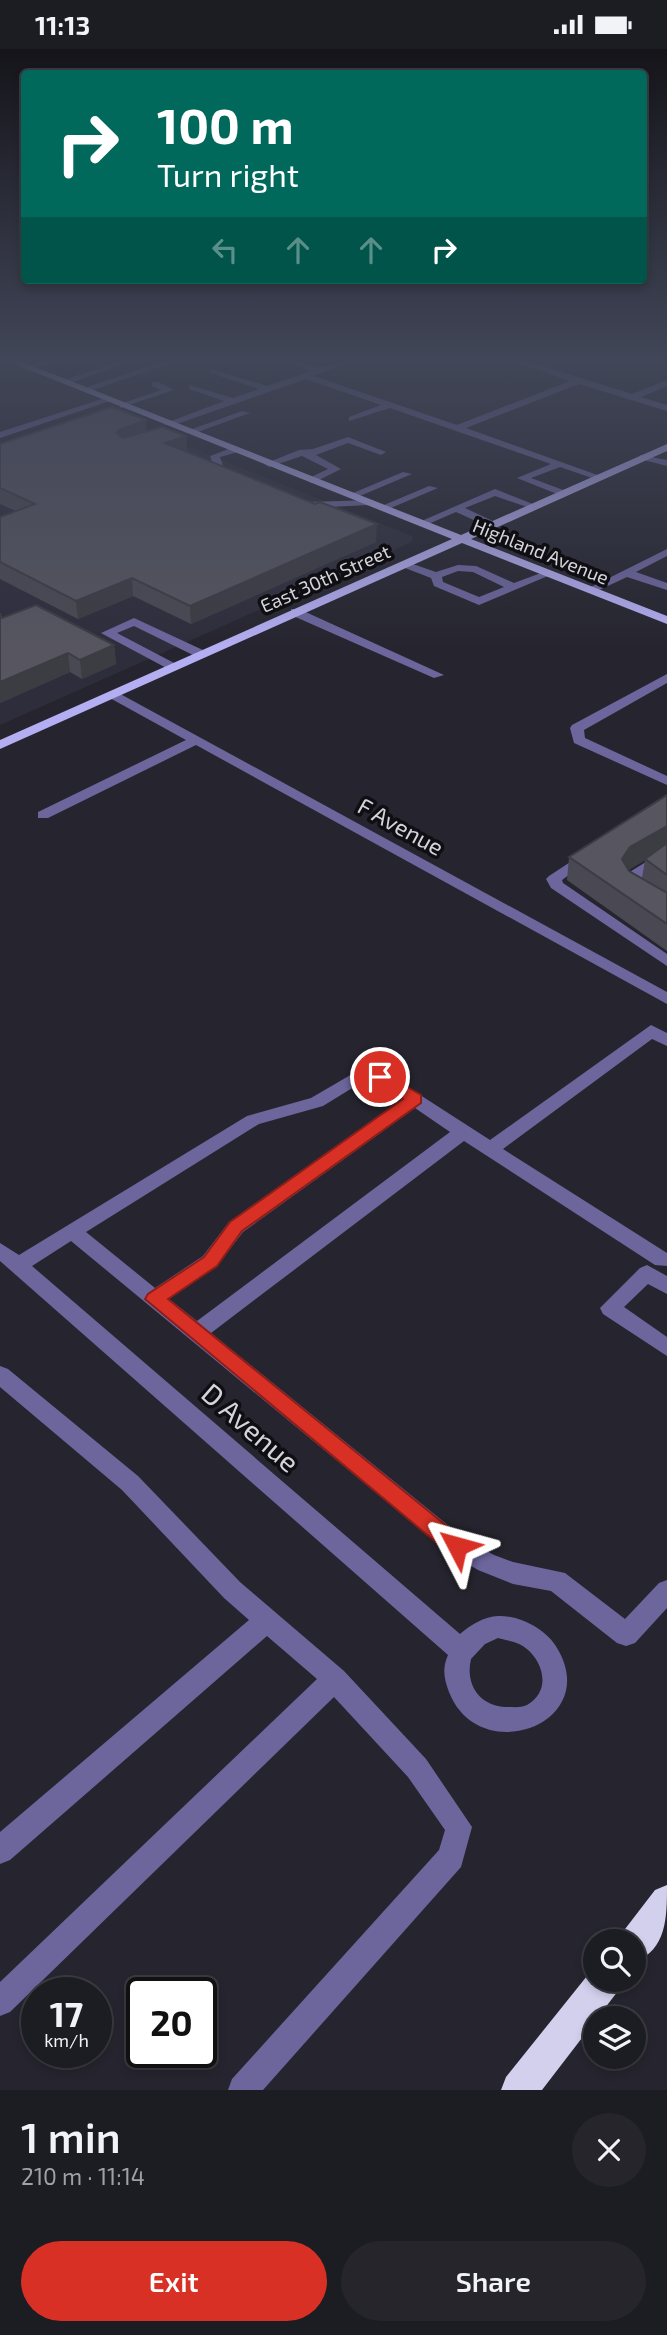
<!DOCTYPE html>
<meta charset="utf-8">
<style>
:root{--surface:#1c1c23;--page:#25252b;--text:#f1f3f6;--muted:#a0a1a6;--line:#3a3a41;--accent:#d93025}
body{margin:0;font-family:"Exo 2",sans-serif;background:var(--page);color:var(--text);height:100vh;display:flex;flex-direction:column;font-size:26px;white-space:nowrap}
*{box-sizing:border-box;margin:0}
p{font-size:23px;color:var(--muted)}
.icon{flex:none;width:38px;height:38px;fill:none;stroke:currentColor;stroke-width:2;stroke-linecap:round;stroke-linejoin:round}
.map{position:relative;height:2041px;overflow:hidden}
.side{display:flex;flex-direction:column;background:var(--surface);flex:1}
.side>*{flex:none}
.guide{position:absolute;left:21px;top:21px;width:626px;height:214px;border-radius:7px;box-shadow:0 4px 10px #0003,0 0 0 2px var(--line);background:#00695c;color:#fff;overflow:hidden}
.tools{position:absolute;left:583px;top:1880px;display:grid;gap:14px}
.tools a{display:grid;place-items:center;width:63px;height:63px;border-radius:50%;background:var(--surface);box-shadow:0 4px 10px #0003,0 0 0 2px var(--line);font-size:35px}
.speed{position:absolute;left:21px;top:1928px;display:flex;gap:14px;font-size:35px;font-weight:700;text-align:center}
.speed>*{display:grid;place-content:center;width:91px;height:91px;border-radius:50%;background:var(--surface);box-shadow:0 4px 10px #0003,0 0 0 2px var(--line);line-height:1}
.speed small{font-size:18px;font-weight:400}
.speed .limit{border:4px solid #111;border-radius:10px;background:#fff;color:#111}
.pin{position:absolute;display:grid;place-items:center;width:60px;height:60px;color:#fff;margin:-30px;border:4px solid #fff;border-radius:50%;box-shadow:0 2px 7px #0007}
.me{position:absolute;width:77px;margin:-38px;rotate:309deg;stroke-linejoin:round;filter:drop-shadow(0 0 5px #0008)}
.turn{display:flex;align-items:center;gap:24px;height:147px;padding:0 21px;font-size:32px}
.turn .icon{width:91px;height:91px;stroke-width:2.5}
.turn b{display:block;font-size:49px;line-height:60px}
.lanes{display:flex;align-items:center;height:66px;padding:0 21px;background:#0003;justify-content:center;gap:35px;direction:ltr}
.lanes .off{opacity:.35}
.round{display:grid;place-items:center;flex:none;width:74px;height:74px;border-radius:37px;background:var(--page)}
.head{display:flex;align-items:center;justify-content:space-between;height:119px;padding:0 21px}
h1{font-size:42px;font-weight:600;line-height:52px}
.cta{display:flex;gap:14px;margin-top:auto;padding:14px 21px}
.cta a{flex:1;height:80px;border-radius:42px;background:var(--accent);color:#fff;font-size:28px;font-weight:600;line-height:80px;text-align:center}
.cta a+a{background:var(--page);color:var(--text)}
.status{display:flex;justify-content:space-between;align-items:center;height:49px;padding:0 35px;background:var(--surface);direction:ltr}
.status svg{height:19px;fill:currentColor}
.map>svg:first-child{display:block}
.built{fill:#2e2d3c}
.lines{fill:none;stroke-linecap:round;stroke-linejoin:round}
.minor{fill:#6c669d;fill-rule:evenodd}
.major{fill:#b4aef2;fill-rule:evenodd}
.highway{fill:#d2d0ec;fill-rule:evenodd}
.wall{fill:#4a4953;fill-rule:evenodd}
.shaded-wall{fill:#3c3c43}
.building{fill:#565560;stroke:#3c3c43;stroke-width:2}
.route{fill:#d93025;stroke:#8d1f18;stroke-width:2}
.labels{text-anchor:middle;dominant-baseline:central;stroke-width:7;stroke-linejoin:round;paint-order:stroke}
.far-street-label{font-size:19px;fill:#d4d4da;stroke:#0f0f13}
.street-label{font-size:23px;fill:#d4d4da;stroke:#0f0f13}
.near-street-label{font-size:28px;fill:#d4d4da;stroke:#0f0f13}
</style>
<div class="status"><b>11:13</b><svg viewBox="0 0 49 12"><path d="M0 12V9h3v3zM5 12V6h3v6zM10 12V3h3v9zM15 12V0h3v12zM26 1h20v11H26zM47 4h2v5h-2z"/></svg></div>
<div class="map">
<svg width="667" height="2041" viewBox="0 0 667 2041">
<rect width="100%" height="100%" fill="#26252f"/>
<polygon class="built" points="99,362 412,487 413,490 410,494 0,676 0,394"/>
<g class="lines">
<g class="minor">
<polygon points="43,312 57,312 29,322 25,319"/>
<polygon points="119,312 133,312 67,335 59,333"/>
<path d="M 288,312 C 299,312 306,316 317,318 C 327,320 341,312 352,312 L 314,327 L 457,376 L 570,332 L 512,312 L 526,312 L 632,345 L 667,331 L 667,337 L 641,348 L 667,356 L 667,362 L 579,335 L 466,379 L 603,428 L 598,431 L 560,418 L 531,429 L 566,442 L 566,446 L 562,447 L 517,429 L 551,415 L 390,359 L 349,372 L 349,368 L 381,356 L 306,330 L 171,377 L 163,375 L 224,352 L 189,340 L 189,336 L 233,349 L 259,340 L 211,324 L 211,320 L 267,337 L 311,322 Z"/>
<polygon points="161,313 168,315 87,343 79,341"/>
<polygon points="152,333 158,333 174,341 120,359 120,355 161,341 152,337"/>
<polygon points="105,349 113,351 0,389 0,383"/>
<polygon points="242,362 250,364 192,385 184,383"/>
<polygon points="348,388 386,403 381,406 348,394 316,406 341,420 313,434 309,433 309,429 328,420 302,407 269,418 264,415 299,401 313,400"/>
<polygon points="234,398 238,399 238,403 220,408 223,417 241,425 242,427 237,430 215,421 210,407"/>
<polygon points="640,406 667,411 667,417 640,410"/>
<polygon points="403,423 412,425 355,449 346,447"/>
<polygon points="429,437 438,439 386,461 377,459"/>
<polygon points="495,440 538,457 533,460 495,447 465,459 497,474 497,478 489,478 456,463 426,476 417,474"/>
<polygon points="373,451 374,453 369,456 308,459 303,456 308,453"/>
<polygon points="667,500 667,507 636,523 667,534 667,541 627,528 595,543 585,541"/>
<path d="M 404,512 L 436,523 L 458,516 L 476,517 L 514,534 L 549,521 L 555,524 L 479,556 L 434,537 L 431,529 L 400,517 L 398,515 ZM 458,522 L 473,523 L 504,538 L 479,548 L 443,533 L 442,528 Z"/>
<polygon points="291,560 299,560 444,626 434,629 291,566"/>
<polygon points="134,569 205,602 207,605 197,608 134,577 117,584 176,615 178,618 172,622 101,584"/>
<polygon points="667,625 667,634 584,681 585,689 667,727 667,736 574,694 570,679 572,676"/>
<polygon points="113,641 667,943 667,955 196,696 48,769 38,769 38,763 186,691 108,648 107,645"/>
<polygon points="667,800 667,811 637,834 667,856 667,868 627,843 621,834 628,824"/>
<polygon points="587,802 592,803 592,809 562,831 563,834 667,905 667,917 551,839 546,830 549,827"/>
<path d="M 651,976 L 667,984 L 667,997 L 652,990 L 503,1100 L 667,1204 L 667,1217 L 655,1216 L 464,1092 L 211,1284 L 465,1490 L 494,1506 L 513,1513 L 565,1524 L 625,1570 L 659,1534 L 667,1531 L 667,1559 L 635,1594 L 626,1597 L 617,1594 L 551,1542 L 513,1535 L 478,1521 L 449,1504 L 71,1192 L 32,1217 L 460,1585 C 469,1577 485,1567 498,1567 C 520,1566 547,1581 557,1599 C 603,1675 479,1720 449,1643 C 444,1630 442,1619 448,1606 L 0,1212 L 0,1194 L 19,1206 L 247,1067 L 311,1049 L 359,1021 L 386,1024 L 490,1091 ZM 362,1033 L 376,1034 L 402,1051 L 229,1173 L 203,1207 L 155,1239 L 86,1183 L 259,1075 L 323,1057 ZM 415,1059 L 450,1083 L 197,1272 L 169,1250 L 217,1217 L 243,1183 ZM 498,1589 C 505,1591 513,1592 519,1595 C 542,1606 554,1641 527,1656 C 521,1659 514,1658 506,1658 C 479,1657 465,1635 471,1610 L 485,1595 Z"/>
<polygon points="647,1216 667,1227 667,1245 648,1235 624,1258 667,1288 667,1307 603,1265 600,1259 640,1219"/>
<polygon points="0,1317 8,1320 138,1427 240,1533 344,1622 426,1710 472,1778 461,1818 263,2041 228,2041 232,2030 439,1801 445,1781 408,1728 334,1648 10,1963 0,1967 0,1933 317,1630 267,1587 10,1811 0,1815 0,1783 249,1571 224,1549 122,1441 0,1338"/>
</g>
<polygon class="major" points="7,312 20,312 461,486 667,395 667,402 471,490 667,567 667,575 462,494 0,700 0,691 452,490"/>
<g class="highway">
<path d="M 667,1836 C 667,1868 667,1901 634,1913 L 634,1892 L 619,1892 L 622,1884 L 655,1841 Z"/>
<polygon points="595,1917 595,1930 623,1930 618,1942 542,2041 501,2041 506,2028"/>
</g>
</g>
<g class="wall">
<polygon points="147,382 186,387 187,403 376,493 191,575 133,547 78,570 0,530 0,468 16,462 0,455 0,395"/>
<polygon points="0,564 2,569 114,596 116,615 82,630 70,623 0,654"/>
<path d="M 667,746 L 667,902 L 567,831 L 569,808 ZM 645,811 L 642,829 L 628,821 Z"/>
</g>
<g class="shaded-wall">
<polygon points="146,371 147,388 118,401 117,384 119,381"/>
<polygon points="186,387 187,403 165,394"/>
<polygon points="377,475 376,493 191,575 190,557"/>
<polygon points="132,529 133,547 78,570 76,552"/>
<polygon points="114,596 116,615 82,630 80,611"/>
<polygon points="68,604 70,623 0,654 0,633"/>
<polygon points="667,777 667,798 627,822 622,810 630,798"/>
</g>
<g class="building">
<polygon points="112,358 146,371 119,381 117,384 123,389 162,378 186,387 165,394 315,455 320,453 377,475 190,557 132,529 76,552 0,513 0,468 35,455 0,439 0,395"/>
<polygon points="36,556 114,596 80,611 68,604 0,633 0,564 2,569"/>
<polygon points="667,746 667,777 630,798 622,810 629,822 667,844 667,875 569,808"/>
<polygon points="667,794 667,826 645,810"/>
</g>
<linearGradient id="sky" x2="0" y2="1"><stop stop-color="#15141a"/><stop offset="0.52" stop-color="#414658"/><stop offset="1" stop-color="#414658" stop-opacity="0"/></linearGradient>
<rect width="667" height="598" fill="url(#sky)"/>
<polygon class="route" points="380,1022 421,1046 421,1054 242,1182 217,1217 168,1250 464,1491 467,1497 464,1504 457,1507 449,1504 145,1250 148,1245 204,1208 230,1173 403,1050 374,1031 372,1028"/>
<g class="labels">
<g class="far-street-label">
<text transform="translate(541 502) rotate(22)">Highland Avenue</text>
<text transform="translate(325 529) rotate(-24)">East 30th Street</text>
</g>
<g class="street-label">
<text transform="translate(401 777) rotate(29)">F Avenue</text>
</g>
<g class="near-street-label">
<text transform="translate(251 1378) rotate(41)">D Avenue</text>
</g>
</g>
</svg>
<div class="tools">
<a><svg class="icon" aria-label="search" viewBox="0 0 24 24"><circle cx="10" cy="10" r="6"/><path d="M15 15l6 6"/></svg></a>
<a><svg class="icon" aria-label="layers" viewBox="0 0 24 24"><path d="M12 4l9 5-9 5-9-5zM3 14l9 5 9-5"/></svg></a>
</div>
<div class="speed"><div>17<small>km/h</small></div><div class="limit">20</div></div>
<div class="pin" style="left:380px;top:1028px;background:#d93025"><svg class="icon" aria-label="arrive" viewBox="0 0 24 24"><path d="M6 21V4h12l-3 4 3 4H6"/></svg></div>
<svg class="me" style="left:457px;top:1497px" viewBox="-20 -20 40 40"><path d="M0-17L14 15 0 8-14 15z" fill="#d93025" stroke="#fff" stroke-width="4"/></svg>
<div class="guide">
<div class="turn"><svg class="icon" aria-label="right" viewBox="0 0 24 24"><path d="M7 20v-9h11M14 6l5 5-5 5"/></svg><div><b>100 m</b>Turn right</div></div>
<div class="lanes"><svg class="icon off" aria-label="left" viewBox="0 0 24 24"><path d="M17 20v-9H6M10 6l-5 5 5 5"/></svg><svg class="icon off" aria-label="ahead" viewBox="0 0 24 24"><path d="M12 20V5M6 11l6-6 6 6"/></svg><svg class="icon off" aria-label="ahead" viewBox="0 0 24 24"><path d="M12 20V5M6 11l6-6 6 6"/></svg><svg class="icon" aria-label="right" viewBox="0 0 24 24"><path d="M7 20v-9h11M14 6l5 5-5 5"/></svg></div>
</div>
</div>
<section class="side">
<div class="head"><div><h1>1 min</h1><p>210 m · 11:14</p></div><a class="round"><svg class="icon" aria-label="close" viewBox="0 0 24 24"><path d="M6 6l12 12M18 6L6 18"/></svg></a></div>
<div class="cta"><a>Exit</a><a>Share</a></div>
</section>
